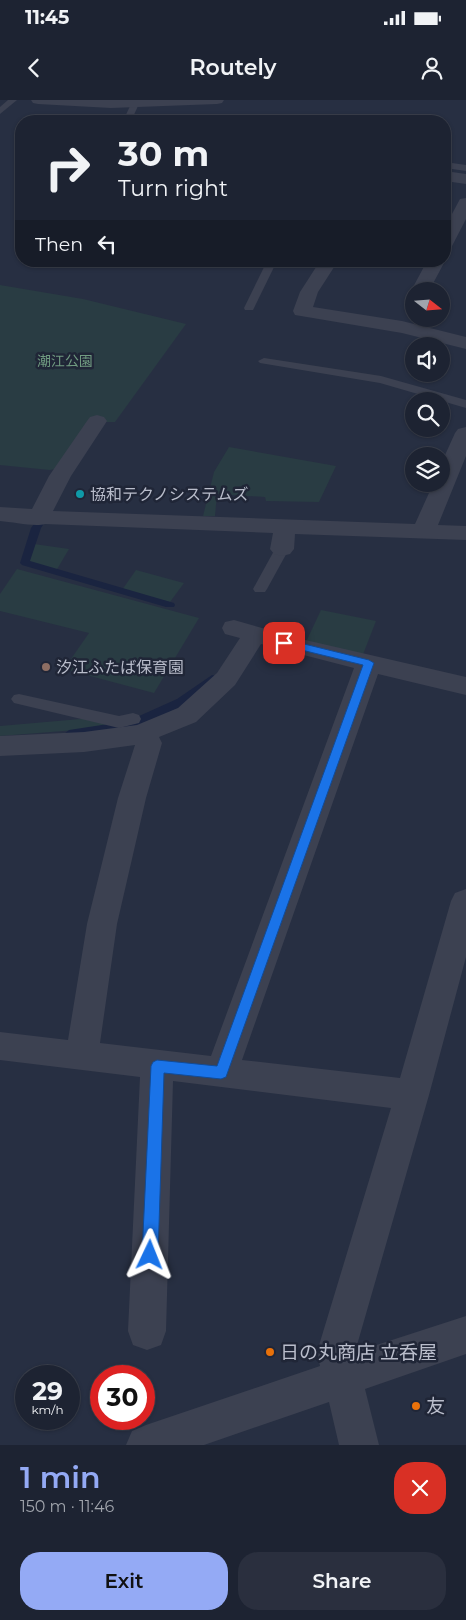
<!DOCTYPE html>
<meta charset="utf-8">
<style>
:root{--surface:#1d2332;--page:#2a2f3e;--text:#f1f3f6;--muted:#a0a4ac;--line:#3b404d;--accent:#94aaf5}
body{margin:0;font-family:Montserrat,"Noto Sans JP",sans-serif;background:var(--page);color:var(--text);height:100vh;display:flex;flex-direction:column;font-size:19px;white-space:nowrap}
*{box-sizing:border-box;margin:0}
p{font-size:16px;color:var(--muted)}
.icon{flex:none;width:28px;height:28px;fill:none;stroke:currentColor;stroke-width:2;stroke-linecap:round;stroke-linejoin:round}
.map{position:relative;height:1345px;overflow:hidden}
.panel{display:flex;flex-direction:column;background:var(--surface);flex:1}
.panel>*{flex:none}
.hud{position:absolute;left:15px;top:15px;width:436px;height:152px;border-radius:20px;box-shadow:0 1px 4px #0004,0 0 0 1px var(--line);background:#1d2332;color:var(--text);overflow:hidden}
.needle{width:32px;rotate:107deg}
.fabs{position:absolute;left:405px;top:182px;display:grid;gap:10px}
.fabs a{display:grid;place-items:center;width:45px;height:45px;border-radius:50%;background:var(--surface);box-shadow:0 1px 4px #0004,0 0 0 1px var(--line);font-size:25px}
.speed{position:absolute;left:15px;top:1265px;display:flex;gap:10px;font-size:25px;font-weight:700;text-align:center}
.speed>*{display:grid;place-content:center;width:65px;height:65px;border-radius:50%;background:var(--surface);box-shadow:0 1px 4px #0004,0 0 0 1px var(--line);line-height:1}
.speed small{font-size:12px;font-weight:400}
.speed .limit{border:8px solid #d22;background:#fff;color:#111}
.pin{position:absolute;display:grid;place-items:center;width:42px;height:42px;color:#fff;margin:-21px;border-radius:10px;box-shadow:0 2px 8px #0006}
.me{position:absolute;width:55px;margin:-28px;rotate:2deg;stroke-linejoin:round;filter:drop-shadow(0 0 4px #0008)}
.turn{display:flex;align-items:center;gap:18px;height:105px;padding:0 20px;font-size:22px}
.turn .icon{width:65px;height:65px;stroke-width:2.5}
.turn b{display:block;font-size:35px;line-height:42px}
.then{display:flex;align-items:center;height:48px;padding:0 20px;background:#0003;gap:10px;font-size:19px}
.round{display:grid;place-items:center;flex:none;width:52px;height:52px;border-radius:20px;background:var(--page)}
.summary{display:flex;align-items:center;justify-content:space-between;height:85px;padding:0 20px}
h1{font-size:30px;font-weight:600;line-height:38px;color:var(--accent)}
.button{display:flex;gap:10px;margin-top:auto;padding:10px 20px}
.button a{flex:1;height:58px;border-radius:20px;background:var(--accent);color:#111;font-size:20px;font-weight:600;line-height:58px;text-align:center}
.button a+a{background:var(--page);color:var(--text)}
.status{display:flex;justify-content:space-between;align-items:center;height:35px;padding:0 25px;background:var(--surface);direction:ltr}
.status svg{height:14px;fill:currentColor}
header{display:flex;justify-content:space-between;align-items:center;height:65px;padding:0 20px;background:var(--surface);font-size:22px;font-weight:600}
.map>svg:first-child{display:block}
.green{fill:#293c43}
.lines{fill:none;stroke-linecap:round;stroke-linejoin:round}
.stream{fill:#1a2440;fill-rule:evenodd}
.service{fill:#3c4151;fill-rule:evenodd}
.minor{fill:#3c4151;fill-rule:evenodd}
.route{fill:#1a73e8;stroke:#114b97}
.culture-dot{fill:#0f9aa8;stroke:#202637;stroke-width:2}
.education-dot{fill:#8d6e63;stroke:#202637;stroke-width:2}
.food-dot{fill:#e8710a;stroke:#202637;stroke-width:2}
.labels{text-anchor:middle;dominant-baseline:central;stroke-width:5;stroke-linejoin:round;paint-order:stroke}
.far-park-label{font-size:14px;fill:#709b81;stroke:#202637}
.poi-label{font-size:16px;fill:#b9bdcb;stroke:#202637;text-anchor:start}
.near-poi-label{font-size:19px;fill:#b9bdcb;stroke:#202637;text-anchor:start}
</style>
<div class="status"><b>11:45</b><svg viewBox="0 0 49 12"><path d="M0 12V9h3v3zM5 12V6h3v6zM10 12V3h3v9zM15 12V0h3v12zM26 1h20v11H26zM47 4h2v5h-2z"/></svg></div>
<header><svg class="icon" aria-label="back" viewBox="0 0 24 24"><path d="M15 5l-7 7 7 7"/></svg>Routely<svg class="icon" aria-label="person" viewBox="0 0 24 24"><circle cx="12" cy="8" r="4"/><path d="M4 21q1-7 8-7t8 7"/></svg></header>
<div class="map">
<svg width="466" height="1345" viewBox="0 0 466 1345">
<rect width="100%" height="100%" fill="#272f42"/>
<g class="green">
<polygon points="0,185 83,199 186,224 115,322 89,322 59,368 50,370 0,365"/>
<polygon points="229,347 336,366 319,402 266,401 265,397 217,394 215,416 203,416 214,372"/>
<polygon points="34,444 69,449 56,471 27,463"/>
<polygon points="17,469 199,518 154,593 64,569 89,533 0,511 0,494"/>
<polygon points="136,470 180,482 184,483 170,502 122,490"/>
<polygon points="321,510 376,521 362,557 305,544"/>
<polygon points="92,618 117,624 76,630 0,636 0,626"/>
</g>
<g class="lines">
<g class="stream">
<polygon points="42,416 47,419 41,428 30,461 174,503 175,505 174,507 166,507 22,465 20,463 31,428 39,417"/>
<polygon points="212,575 216,576 217,579 216,582 185,605 134,628 69,638 64,634 69,630 128,621 177,599"/>
</g>
<g class="service">
<polygon points="8,0 17,0 0,14 0,7"/>
<polygon points="135,1 139,4 131,21 123,21 131,4"/>
<polygon points="445,62 466,65 466,71 445,68"/>
<polygon points="267,161 277,161 254,208 253,210 245,210 244,208"/>
<polygon points="264,258 381,276 466,300 466,308 380,283 260,263 258,261"/>
<polygon points="282,445 289,449 267,489 265,492 255,492 253,489 275,449"/>
<polygon points="19,594 119,616 133,613 139,615 141,619 139,623 119,628 14,603 11,599 14,595"/>
</g>
<g class="minor">
<polygon points="31,0 224,0 222,3 217,4 111,8 38,4 33,3"/>
<polygon points="445,71 466,74 466,84 445,81"/>
<polygon points="466,98 466,119 451,148 445,149 445,127 460,99"/>
<polygon points="320,161 338,161 318,192 313,207 402,221 466,237 466,249 402,233 295,215 293,211 300,192"/>
<polygon points="427,161 445,161 429,191 414,191 414,195 411,191"/>
<path d="M 97,315 L 104,317 L 107,321 L 71,376 L 53,411 L 415,424 L 433,384 L 441,384 L 441,364 L 455,333 L 458,329 L 466,327 L 466,356 L 438,425 L 466,426 L 466,440 L 295,434 L 294,449 L 290,454 L 282,456 L 274,454 L 270,449 L 273,433 L 45,424 C 35,427 13,422 0,421 L 0,407 L 32,409 L 49,376 L 87,321 L 90,317 Z"/>
<path d="M 234,520 L 301,539 L 466,577 L 466,595 L 378,574 L 242,960 L 400,978 L 451,801 L 455,793 L 466,789 L 466,857 L 429,995 L 355,1252 L 466,1216 L 466,1254 L 365,1289 L 379,1345 L 339,1345 L 329,1302 L 204,1345 L 126,1345 L 132,1331 L 146,1325 L 320,1266 L 317,1252 L 391,1008 L 173,981 L 166,1231 L 161,1245 L 147,1250 L 133,1245 L 128,1231 L 140,977 L 0,960 L 0,932 L 68,940 L 87,824 L 118,698 L 135,645 L 84,652 L 0,656 L 0,636 L 84,632 L 137,625 L 178,608 L 217,573 L 240,538 L 225,534 L 222,528 L 225,522 ZM 261,544 L 354,568 L 211,956 L 100,943 L 117,824 L 146,698 L 162,643 L 159,637 L 196,622 L 235,585 Z"/>
</g>
</g>
<polygon class="route" points="284,539 369,560 374,563 226,977 221,979 164,973 158,1155 155,1160 150,1162 145,1160 142,1155 151,966 153,962 157,960 217,966 363,565 281,545 279,543 281,540"/>
<circle class="culture-dot" cx="80" cy="394" r="5"/>
<circle class="education-dot" cx="46" cy="567" r="5"/>
<g class="food-dot">
<circle cx="270" cy="1252" r="5"/>
<circle cx="416" cy="1306" r="5"/>
</g>
<g class="labels">
<g class="far-park-label">
<text x="65" y="261">潮江公園</text>
</g>
<g class="poi-label">
<text x="90" y="394">協和テクノシステムズ</text>
<text x="56" y="567">汐江ふたば保育園</text>
</g>
<g class="near-poi-label">
<text x="280" y="1252">日の丸商店 立呑屋</text>
<text x="426" y="1306">友</text>
</g>
</g>
</svg>
<div class="fabs">
<a><svg class="needle" viewBox="-14 -14 28 28"><path d="M0-13l5 13h-10z" fill="#e53935"/><path d="M0 13l5-13h-10z" fill="#a0a4ac"/></svg></a>
<a><svg class="icon" aria-label="sound" viewBox="0 0 24 24"><path d="M4 9h4l5-4v14l-5-4H4zM17 9q2 3 0 6"/></svg></a>
<a><svg class="icon" aria-label="search" viewBox="0 0 24 24"><circle cx="10" cy="10" r="6"/><path d="M15 15l6 6"/></svg></a>
<a><svg class="icon" aria-label="layers" viewBox="0 0 24 24"><path d="M12 4l9 5-9 5-9-5zM3 14l9 5 9-5"/></svg></a>
</div>
<div class="speed"><div>29<small>km/h</small></div><div class="limit">30</div></div>
<div class="pin" style="left:284px;top:543px;background:#d93025"><svg class="icon" aria-label="arrive" viewBox="0 0 24 24"><path d="M6 21V4h12l-3 4 3 4H6"/></svg></div>
<svg class="me" style="left:150px;top:1155px" viewBox="-20 -20 40 40"><path d="M0-17L14 15 0 8-14 15z" fill="#1a73e8" stroke="#fff" stroke-width="4"/></svg>
<div class="hud">
<div class="turn"><svg class="icon" aria-label="right" viewBox="0 0 24 24"><path d="M7 20v-9h11M14 6l5 5-5 5"/></svg><div><b>30 m</b>Turn right</div></div>
<div class="then">Then<svg class="icon" aria-label="left" viewBox="0 0 24 24"><path d="M17 20v-9H6M10 6l-5 5 5 5"/></svg></div>
</div>
</div>
<section class="panel">
<div class="summary"><div><h1>1 min</h1><p>150 m · 11:46</p></div><a class="round" style="background:#d93025;color:#fff"><svg class="icon" aria-label="close" viewBox="0 0 24 24"><path d="M6 6l12 12M18 6L6 18"/></svg></a></div>
<div class="button"><a>Exit</a><a>Share</a></div>
</section>
